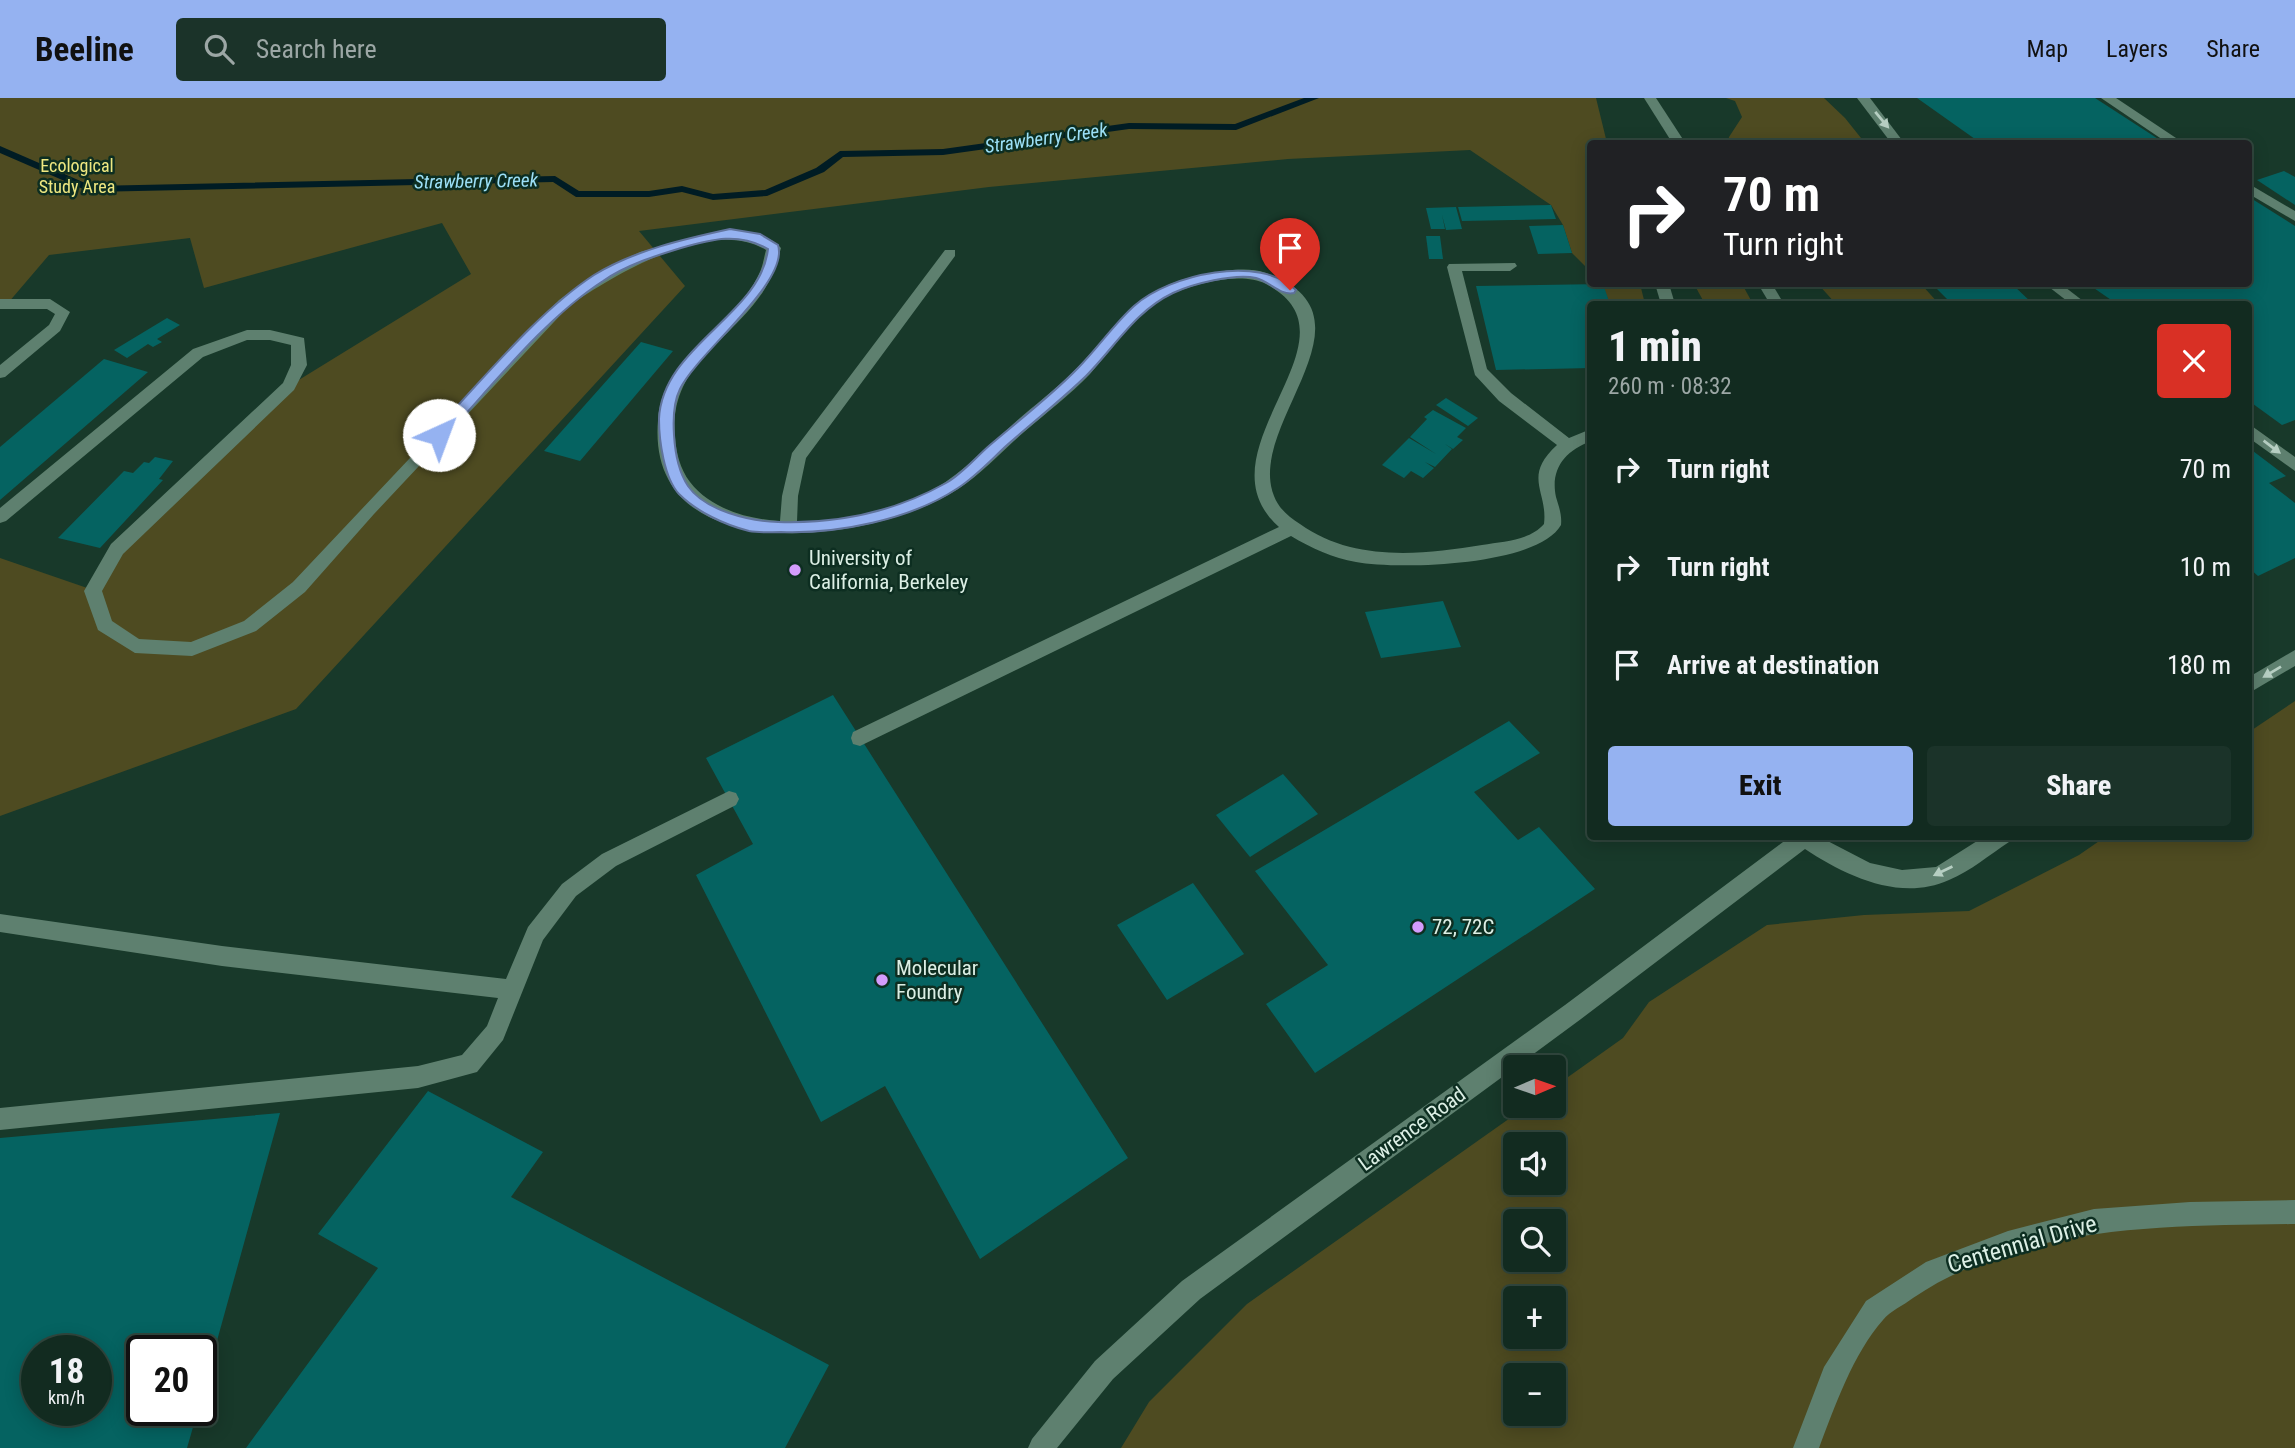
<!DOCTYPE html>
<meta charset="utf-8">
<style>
:root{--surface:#122b20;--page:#1b3329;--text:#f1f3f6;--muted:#9ca7a5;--line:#31473e;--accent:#95b2f1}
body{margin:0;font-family:"Roboto Condensed",sans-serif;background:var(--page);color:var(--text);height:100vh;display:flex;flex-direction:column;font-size:26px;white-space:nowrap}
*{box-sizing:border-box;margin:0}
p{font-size:23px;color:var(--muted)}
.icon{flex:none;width:38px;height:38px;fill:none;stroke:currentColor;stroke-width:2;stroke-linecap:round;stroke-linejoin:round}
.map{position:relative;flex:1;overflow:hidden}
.details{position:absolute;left:1587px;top:203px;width:665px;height:539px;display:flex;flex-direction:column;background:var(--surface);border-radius:7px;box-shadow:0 4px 18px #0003,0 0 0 2px var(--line)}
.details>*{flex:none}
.top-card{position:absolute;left:1587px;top:42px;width:665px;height:147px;border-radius:7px;box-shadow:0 4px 18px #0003,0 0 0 2px var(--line);background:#202124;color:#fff;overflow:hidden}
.needle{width:46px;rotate:88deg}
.fabs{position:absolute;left:1503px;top:957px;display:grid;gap:14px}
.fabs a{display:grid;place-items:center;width:63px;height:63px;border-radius:7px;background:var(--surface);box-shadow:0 4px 18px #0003,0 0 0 2px var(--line);font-size:35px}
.speed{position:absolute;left:21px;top:1237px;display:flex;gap:14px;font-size:35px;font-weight:700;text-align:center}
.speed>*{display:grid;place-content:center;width:91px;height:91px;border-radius:50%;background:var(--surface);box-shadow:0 4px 18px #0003,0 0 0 2px var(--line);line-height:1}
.speed small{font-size:18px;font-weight:400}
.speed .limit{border:4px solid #111;border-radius:10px;background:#fff;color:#111}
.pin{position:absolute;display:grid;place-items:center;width:60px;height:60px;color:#fff;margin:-72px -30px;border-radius:50% 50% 50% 0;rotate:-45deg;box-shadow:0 0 7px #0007}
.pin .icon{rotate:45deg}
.me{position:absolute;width:77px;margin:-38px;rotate:43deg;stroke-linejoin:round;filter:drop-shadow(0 0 5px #0008)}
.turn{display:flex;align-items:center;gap:24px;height:147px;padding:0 21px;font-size:32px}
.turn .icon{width:91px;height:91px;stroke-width:2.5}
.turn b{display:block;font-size:49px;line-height:60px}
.round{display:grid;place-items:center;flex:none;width:74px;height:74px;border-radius:7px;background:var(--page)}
.summary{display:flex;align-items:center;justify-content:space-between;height:119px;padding:0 21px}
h1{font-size:42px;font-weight:800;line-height:52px}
.primary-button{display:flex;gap:14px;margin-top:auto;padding:14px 21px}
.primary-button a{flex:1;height:80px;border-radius:7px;background:var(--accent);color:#111;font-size:28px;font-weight:800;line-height:80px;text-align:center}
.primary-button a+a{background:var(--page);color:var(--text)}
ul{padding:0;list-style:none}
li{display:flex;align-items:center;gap:21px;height:98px;padding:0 21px}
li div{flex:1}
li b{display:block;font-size:26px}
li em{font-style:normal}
header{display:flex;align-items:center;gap:42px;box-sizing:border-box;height:98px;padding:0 35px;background:var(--accent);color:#111}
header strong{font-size:33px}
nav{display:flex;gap:38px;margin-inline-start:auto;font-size:24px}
.search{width:490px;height:63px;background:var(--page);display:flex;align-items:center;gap:18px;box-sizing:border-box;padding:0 24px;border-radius:7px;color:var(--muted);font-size:26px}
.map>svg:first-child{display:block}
.green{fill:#4e4b21;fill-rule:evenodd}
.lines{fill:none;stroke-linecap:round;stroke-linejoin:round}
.stream{fill:#001c24;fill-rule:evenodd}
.building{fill:#056361;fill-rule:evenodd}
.service{fill:#5e806f;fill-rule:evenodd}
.tertiary{fill:#5e806f;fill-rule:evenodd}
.oneway{fill:#b6cec2}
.route{fill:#95b2f1;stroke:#61749d;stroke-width:2}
.poi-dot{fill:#d39cfc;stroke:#0d2e21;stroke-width:2.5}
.labels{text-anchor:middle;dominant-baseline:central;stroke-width:5;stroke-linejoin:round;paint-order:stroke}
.far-park-label{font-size:18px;fill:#efe881;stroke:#0d2e21}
.far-water-label{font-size:19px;font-style:italic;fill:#9ce0f7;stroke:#0d2e21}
.poi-label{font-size:21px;fill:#dcefe5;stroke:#0d2e21;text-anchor:start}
.street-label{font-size:21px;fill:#dcefe5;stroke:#0d2e21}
.near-street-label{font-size:24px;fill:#dcefe5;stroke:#0d2e21}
</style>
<header>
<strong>Beeline</strong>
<div class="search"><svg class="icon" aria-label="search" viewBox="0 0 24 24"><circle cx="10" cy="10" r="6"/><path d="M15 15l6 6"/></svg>Search here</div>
<nav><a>Map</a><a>Layers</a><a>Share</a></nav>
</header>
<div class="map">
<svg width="2295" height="1350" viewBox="0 0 2295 1350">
<rect width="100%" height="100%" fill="#18392a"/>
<g class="green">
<polygon points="0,0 1596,0 1607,45 1591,46 1591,174 1572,155 1563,127 1551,107 1470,52 1288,61 989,89 639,133 685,188 296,611 0,718 0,460 93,492 117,451 289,288 471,176 442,125 204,190 190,140 49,157 8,205 0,206"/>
<polygon points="1726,0 1824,0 1845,20 1865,45 1728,45 1729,39 1742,19 1735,3"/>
<polygon points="1602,186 1640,186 1645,206 1610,206"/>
<polygon points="1694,186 1742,186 1753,206 1705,206"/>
<polygon points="1818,186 1921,186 1939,206 1836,206"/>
<path d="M 2295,603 L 2295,1350 L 1121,1350 L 1149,1304 L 1247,1206 L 1527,1008 L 1554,1008 L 1554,989 L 1623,940 L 1649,904 L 1767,827 L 1864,817 L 1969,813 L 2079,757 L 2105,739 L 2249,738 L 2249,634 ZM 1516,1046 L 1554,1046 L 1554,1085 L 1516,1085 ZM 1516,1124 L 1554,1124 L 1554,1162 L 1516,1162 ZM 1516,1200 L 1554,1200 L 1554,1239 L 1516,1239 ZM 1516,1278 L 1554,1278 L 1554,1316 L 1516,1316 Z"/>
</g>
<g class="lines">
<polygon class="stream" points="1304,0 1319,0 1236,32 1129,31 943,57 843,59 824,74 767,98 713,102 682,94 649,99 576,99 553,84 90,94 0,55 0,48 92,88 555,78 579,93 649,93 682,88 713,96 765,92 816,70 840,53 943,51 1129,25 1235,26"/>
</g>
<g class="building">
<polygon points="1917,0 2095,0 2166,46 1982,46"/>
<polygon points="2284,73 2295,79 2295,107 2257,82"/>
<polygon points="2249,99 2295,128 2295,322 2282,327 2249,303 2249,206 2117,206 2088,186 2249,186"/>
<polygon points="1551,107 1556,121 1462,123 1458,109"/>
<polygon points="1456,109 1462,131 1446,132 1442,117 1445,131 1431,131 1426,110"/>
<polygon points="1563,127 1572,155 1538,156 1529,128"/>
<polygon points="1426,138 1440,138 1443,161 1429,161"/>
<polygon points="1603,186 1610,206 1591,206 1591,270 1496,272 1476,188"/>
<polygon points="1932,186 2012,186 2033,206 1952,206"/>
<polygon points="167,220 180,227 157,241 162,244 153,249 148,246 127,260 114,252"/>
<polygon points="641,244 673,253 580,363 544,353"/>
<polygon points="104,261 148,274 0,402 0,349"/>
<polygon points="1446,300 1478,320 1468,328 1436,307"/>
<polygon points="1433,312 1466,330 1457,339 1463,342 1453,351 1445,346 1452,351 1435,369 1425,364 1434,370 1423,380 1411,373 1404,380 1382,367 1409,340 1436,356 1410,339 1427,321 1424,319"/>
<polygon points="2249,350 2286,378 2269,385 2295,405 2295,460 2258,478 2249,470"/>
<polygon points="155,359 173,363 159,381 163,382 100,450 58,440 124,373 133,375 144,364 149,365"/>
<polygon points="1443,503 1461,549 1381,560 1365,514"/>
<polygon points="833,597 1128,1060 980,1161 885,988 821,1024 696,777 753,746 706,660"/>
<polygon points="1509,623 1540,655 1474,694 1518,742 1539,729 1595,791 1315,975 1266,906 1328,867 1255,773"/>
<polygon points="1283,676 1318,716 1250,759 1216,717"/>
<polygon points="1193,785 1244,856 1167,902 1117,827"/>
<polygon points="428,993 543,1054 511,1099 829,1267 785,1350 246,1350 378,1170 318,1136"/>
<path d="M 280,1015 L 202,1297 L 201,1253 L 142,1253 L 142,1312 L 198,1312 L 187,1350 L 0,1350 L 0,1040 ZM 37,1253 L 96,1253 L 96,1312 L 37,1312 Z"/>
</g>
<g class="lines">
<g class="service">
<polygon points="1644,0 1656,0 1686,46 1673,46"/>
<polygon points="1857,0 1870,0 1905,46 1892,46"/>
<polygon points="2101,0 2116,0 2185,46 2169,46"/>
<polygon points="2249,86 2295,113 2295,123 2249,96"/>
<path d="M 730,131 C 749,134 767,135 781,150 C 776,168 771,183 760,198 C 725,247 669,269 675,339 C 676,354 680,371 690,384 C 711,411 747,421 780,423 L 782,398 L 792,355 L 945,152 L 955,152 L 955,158 L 806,360 L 798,398 L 797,424 C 844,423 894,413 936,390 C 963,374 985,351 1009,330 C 1029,311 1052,295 1072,275 C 1122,226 1134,187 1212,175 C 1229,172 1249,169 1266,175 C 1386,218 1245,326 1274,398 C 1279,411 1289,419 1300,426 C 1353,464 1421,457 1482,447 C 1504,443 1529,443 1544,426 C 1548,393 1522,379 1557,347 L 1499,303 L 1475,277 L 1447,169 L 1449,166 L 1515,165 L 1517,168 L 1510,173 L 1462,173 L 1487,271 L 1511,295 L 1569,340 L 1591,331 L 1591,343 C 1565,353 1550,371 1556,399 C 1559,409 1562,417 1561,427 C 1538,468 1399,472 1356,464 C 1333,460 1311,450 1291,438 L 860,648 L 853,646 L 851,640 L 853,634 L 1279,429 C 1193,353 1370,240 1266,186 C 1238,172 1184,188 1158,203 C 1130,221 1112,251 1090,276 C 1070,297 1046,315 1024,334 C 1002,353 983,375 958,391 C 877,445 645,476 658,322 C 664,254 733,231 759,176 C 763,168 764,159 766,152 C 712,118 615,176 569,208 L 374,416 L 305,494 L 256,533 L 192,558 L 135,555 L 98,532 L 84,493 L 111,446 L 283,285 L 291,267 L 291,247 L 270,242 L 247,242 L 203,259 L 6,423 L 0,425 L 0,410 L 193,251 L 247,232 L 270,232 L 304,240 L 307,267 L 294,292 L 123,456 L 102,493 L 112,523 L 139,541 L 191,544 L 244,523 L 293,484 L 559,202 L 596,176 L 640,154 Z"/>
<polygon points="1655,186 1669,186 1675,206 1661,206"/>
<polygon points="1758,186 1772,186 1784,206 1770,206"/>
<polygon points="2045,186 2061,186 2087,206 2071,206"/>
<polygon points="0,201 50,201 70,214 60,233 5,279 0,280 0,267 49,227 55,216 47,211 0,211"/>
<polygon points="2249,326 2295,359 2295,373 2249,340"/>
<polygon points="2295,552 2295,568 2249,595 2249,579"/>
<polygon points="729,693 736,695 739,701 736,707 616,768 576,798 543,842 503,942 477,974 418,990 0,1032 0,1010 418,968 462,957 487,928 498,900 222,868 0,834 0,816 222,848 506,881 528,829 562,786 602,756"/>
<path d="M 1791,738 L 1818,738 L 1870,765 L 1902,772 L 1936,769 L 1985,738 L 2012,738 L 2009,744 C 1989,757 1971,773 1949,782 C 1900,804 1846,778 1805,751 L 1581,921 L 1200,1201 L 1113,1281 L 1057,1350 L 1028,1350 L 1032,1341 L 1095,1263 L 1182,1183 L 1565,907 Z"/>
</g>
<path class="tertiary" d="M 2295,1102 L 2295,1126 C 2168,1128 2022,1126 1913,1200 C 1904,1207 1890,1213 1883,1222 C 1853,1256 1835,1308 1819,1350 L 1793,1350 L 1824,1269 L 1866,1203 L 1926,1164 L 2008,1133 L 2094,1111 L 2190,1104 Z"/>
</g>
<defs><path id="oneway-solid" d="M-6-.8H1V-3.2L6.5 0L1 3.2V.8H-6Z" transform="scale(1.75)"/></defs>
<g class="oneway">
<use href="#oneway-solid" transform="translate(1882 22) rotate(50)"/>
<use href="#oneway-solid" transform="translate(2272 349) rotate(37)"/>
<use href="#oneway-solid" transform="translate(2272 574) rotate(149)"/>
<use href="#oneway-solid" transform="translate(1943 773) rotate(154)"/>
</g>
<path class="route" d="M 730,131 L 760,136 L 778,147 C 790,184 698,254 680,291 C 673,305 673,322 674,337 C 675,354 678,373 688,388 C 705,413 750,423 778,424 C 838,426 894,414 946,385 C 962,376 976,359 990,347 C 1019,322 1051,298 1078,270 C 1097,251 1114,226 1134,208 C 1170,176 1260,156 1296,192 L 1294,195 C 1280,198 1269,183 1256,180 C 1235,175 1192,186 1173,195 C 1135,213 1115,249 1086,278 C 1060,303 1032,325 1006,348 C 991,362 975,379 958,390 C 910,422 837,436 781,434 C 770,434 759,435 749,433 C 725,427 697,414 679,396 C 664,380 659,342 659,321 C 662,248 761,217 768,151 C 739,134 712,141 681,150 C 655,158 626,167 603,183 C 544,221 492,288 444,340 L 434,340 L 434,333 C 483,282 536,215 594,177 C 635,152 684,141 730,131 Z"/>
<g class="poi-dot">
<circle cx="795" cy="472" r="7"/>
<circle cx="1418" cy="829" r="7"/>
<circle cx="882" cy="882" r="7"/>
</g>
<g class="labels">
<g class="far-park-label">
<text x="77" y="67">Ecological<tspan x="77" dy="21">Study Area</tspan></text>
</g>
<g class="far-water-label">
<text transform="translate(1046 40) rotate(-8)">Strawberry Creek</text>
<text transform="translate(476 83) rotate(-1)">Strawberry Creek</text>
</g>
<g class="poi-label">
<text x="809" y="460">University of<tspan x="809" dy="24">California, Berkeley</tspan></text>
<text x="1432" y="829">72, 72C</text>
<text x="896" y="870">Molecular<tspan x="896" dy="24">Foundry</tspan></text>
</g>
<g class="street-label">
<text transform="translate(1412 1031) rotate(-36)">Lawrence Road</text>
</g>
<g class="near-street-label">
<text transform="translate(2022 1146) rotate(-16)">Centennial Drive</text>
</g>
</g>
</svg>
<div class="fabs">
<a><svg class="needle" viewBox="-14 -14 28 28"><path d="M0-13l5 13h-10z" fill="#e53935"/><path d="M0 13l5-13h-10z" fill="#9ca7a5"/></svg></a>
<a><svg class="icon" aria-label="sound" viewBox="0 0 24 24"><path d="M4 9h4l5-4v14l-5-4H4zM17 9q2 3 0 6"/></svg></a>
<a><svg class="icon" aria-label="search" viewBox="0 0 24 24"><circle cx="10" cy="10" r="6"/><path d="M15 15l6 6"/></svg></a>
<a>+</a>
<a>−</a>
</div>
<div class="speed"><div>18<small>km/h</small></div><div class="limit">20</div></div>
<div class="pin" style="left:1290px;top:192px;background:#d93025"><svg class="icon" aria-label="arrive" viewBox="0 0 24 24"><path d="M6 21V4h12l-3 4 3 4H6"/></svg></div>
<svg class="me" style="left:439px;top:337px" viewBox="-20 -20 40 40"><circle r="19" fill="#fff"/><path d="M0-13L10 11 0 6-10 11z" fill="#95b2f1"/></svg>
<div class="top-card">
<div class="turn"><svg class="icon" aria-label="right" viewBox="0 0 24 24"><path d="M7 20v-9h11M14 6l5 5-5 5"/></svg><div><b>70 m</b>Turn right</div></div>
</div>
<section class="details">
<div class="summary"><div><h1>1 min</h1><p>260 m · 08:32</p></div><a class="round" style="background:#d93025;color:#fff"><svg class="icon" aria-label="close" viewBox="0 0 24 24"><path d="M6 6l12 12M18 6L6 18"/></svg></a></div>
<ul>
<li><svg class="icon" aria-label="right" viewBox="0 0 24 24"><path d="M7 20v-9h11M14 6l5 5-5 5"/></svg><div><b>Turn right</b></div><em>70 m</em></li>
<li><svg class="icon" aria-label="right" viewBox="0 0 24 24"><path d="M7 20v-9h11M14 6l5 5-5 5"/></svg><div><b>Turn right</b></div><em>10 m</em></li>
<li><svg class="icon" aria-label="arrive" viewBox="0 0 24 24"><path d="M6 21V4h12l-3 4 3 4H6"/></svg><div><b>Arrive at destination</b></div><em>180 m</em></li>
</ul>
<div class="primary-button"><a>Exit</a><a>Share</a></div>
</section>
</div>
